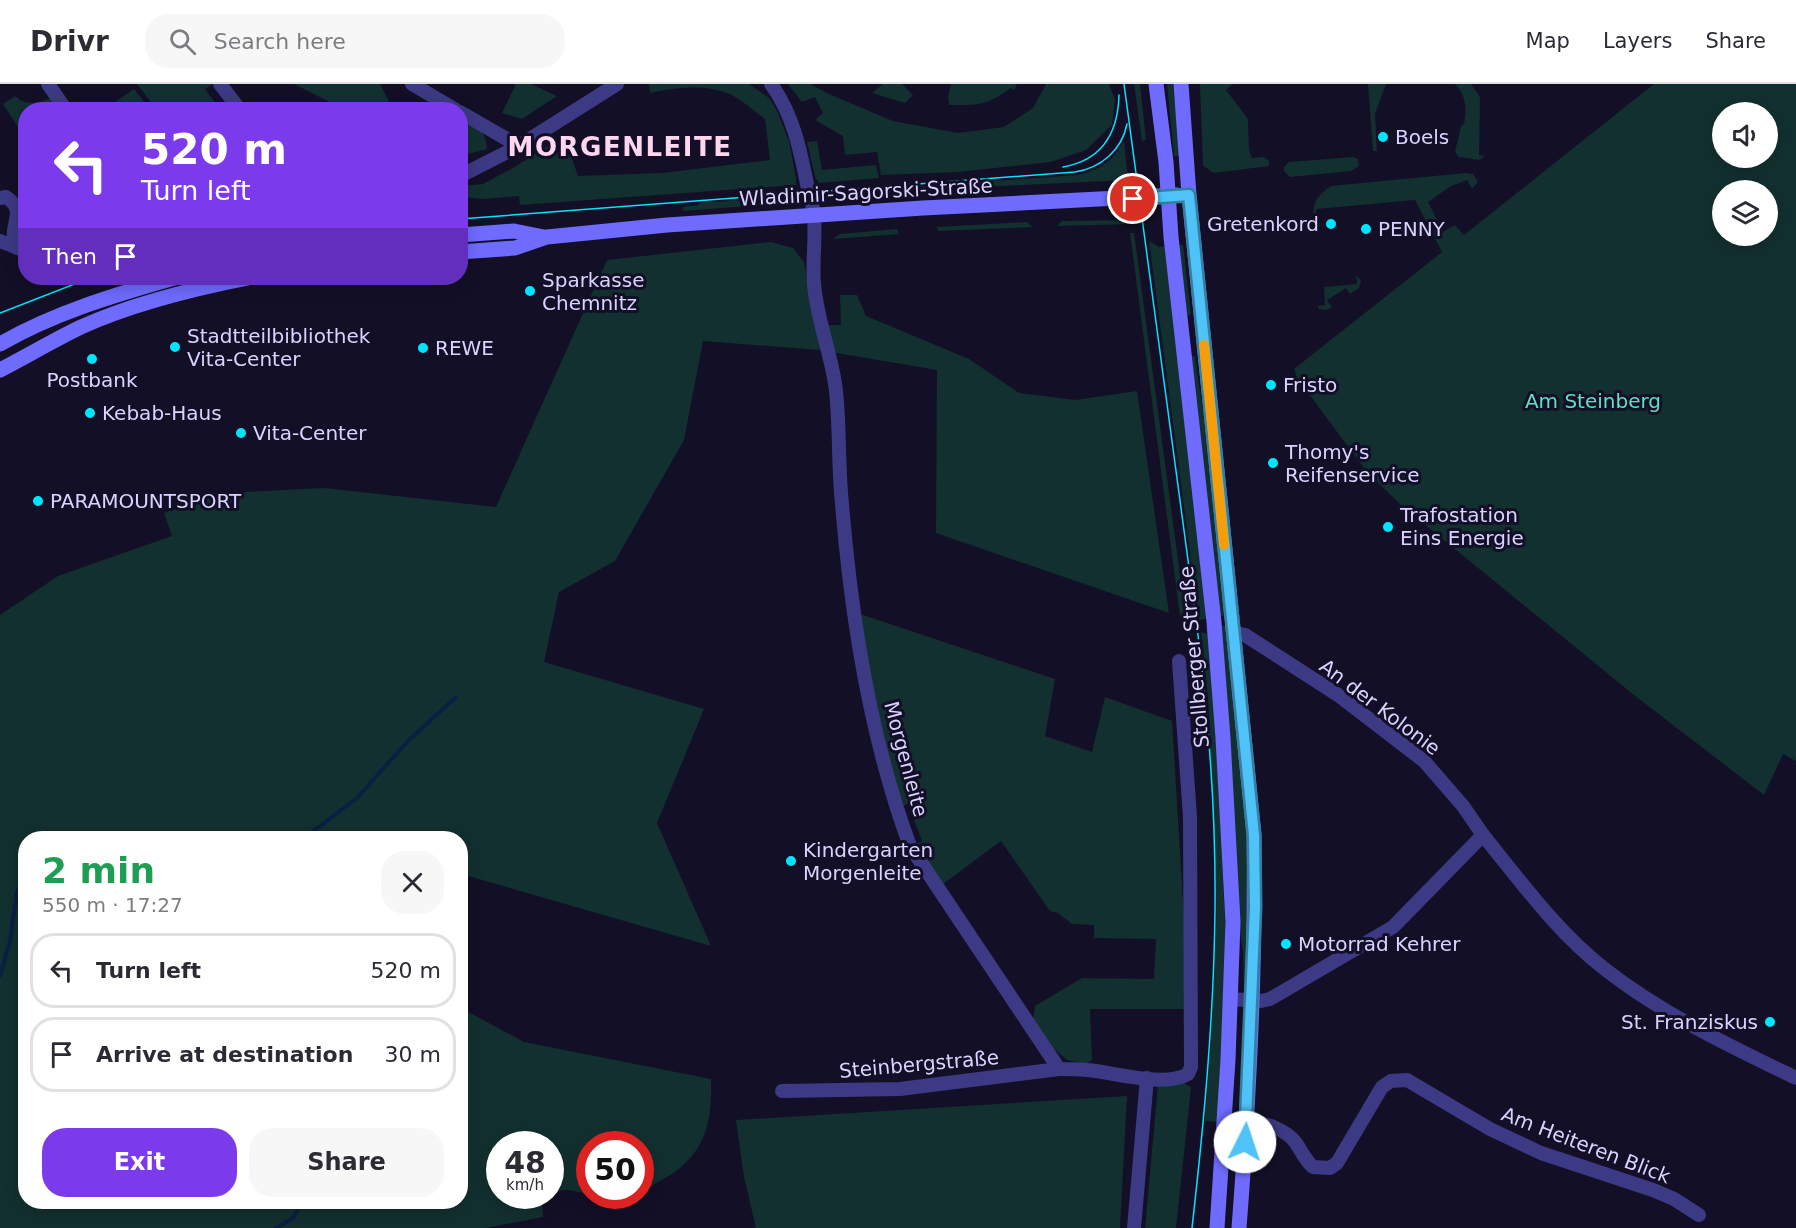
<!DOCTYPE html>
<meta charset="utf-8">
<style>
:root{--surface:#fff;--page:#f7f7f7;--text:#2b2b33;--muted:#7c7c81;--line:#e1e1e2;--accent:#7c3aed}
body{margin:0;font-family:"DejaVu Sans",sans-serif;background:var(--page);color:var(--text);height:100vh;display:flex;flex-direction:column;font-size:22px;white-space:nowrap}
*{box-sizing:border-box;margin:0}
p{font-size:20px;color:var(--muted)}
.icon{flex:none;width:33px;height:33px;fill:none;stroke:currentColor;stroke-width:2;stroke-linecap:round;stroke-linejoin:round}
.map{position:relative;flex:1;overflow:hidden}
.panel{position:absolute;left:18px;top:747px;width:450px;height:378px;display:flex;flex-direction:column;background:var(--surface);border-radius:24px;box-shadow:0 3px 15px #0003}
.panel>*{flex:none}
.hud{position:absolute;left:18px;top:18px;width:450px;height:183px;border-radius:24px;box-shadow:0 3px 15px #0003;background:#7c3aed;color:#fff;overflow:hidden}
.controls{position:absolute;left:1712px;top:18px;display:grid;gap:12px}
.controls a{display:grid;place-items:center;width:66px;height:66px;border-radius:50%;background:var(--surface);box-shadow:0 3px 15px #0003;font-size:30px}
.speed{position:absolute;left:486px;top:1047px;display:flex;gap:12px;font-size:30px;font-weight:700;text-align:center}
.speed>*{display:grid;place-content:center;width:78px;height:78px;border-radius:50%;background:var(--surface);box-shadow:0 3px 15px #0003;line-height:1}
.speed small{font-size:15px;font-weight:400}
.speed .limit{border:9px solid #d22;background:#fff;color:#111}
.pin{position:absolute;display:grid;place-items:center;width:51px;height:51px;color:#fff;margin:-26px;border:3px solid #fff;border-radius:50%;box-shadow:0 2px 6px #0007}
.me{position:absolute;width:66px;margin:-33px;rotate:4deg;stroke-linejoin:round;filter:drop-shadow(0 0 4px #0008)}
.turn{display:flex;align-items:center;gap:21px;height:126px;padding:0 24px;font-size:27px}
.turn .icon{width:78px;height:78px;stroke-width:2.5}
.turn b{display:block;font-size:42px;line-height:51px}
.then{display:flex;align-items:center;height:57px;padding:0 24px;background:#0003;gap:12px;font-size:22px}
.round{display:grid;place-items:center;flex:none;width:63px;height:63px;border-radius:24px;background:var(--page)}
.head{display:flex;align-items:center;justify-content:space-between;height:102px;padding:0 24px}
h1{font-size:36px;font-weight:600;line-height:45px;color:#1e9e55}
.cta{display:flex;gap:12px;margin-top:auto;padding:12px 24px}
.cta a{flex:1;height:69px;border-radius:24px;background:var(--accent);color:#fff;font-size:24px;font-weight:600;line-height:69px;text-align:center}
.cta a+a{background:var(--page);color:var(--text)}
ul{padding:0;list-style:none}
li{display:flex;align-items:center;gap:18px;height:75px;margin:0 12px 9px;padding:0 12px;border:3px solid var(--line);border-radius:24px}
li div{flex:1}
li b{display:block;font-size:22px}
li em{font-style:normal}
header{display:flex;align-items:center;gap:36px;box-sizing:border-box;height:84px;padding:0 30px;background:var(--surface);border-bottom:2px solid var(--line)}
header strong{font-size:28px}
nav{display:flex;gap:33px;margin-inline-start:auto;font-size:21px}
.search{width:420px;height:54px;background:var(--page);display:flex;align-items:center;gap:15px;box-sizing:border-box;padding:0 21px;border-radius:24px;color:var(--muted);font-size:22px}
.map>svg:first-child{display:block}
.green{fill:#12302f;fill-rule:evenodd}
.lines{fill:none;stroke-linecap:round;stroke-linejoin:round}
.stream{stroke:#0a1f44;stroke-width:4}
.street{stroke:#3d3a85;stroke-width:14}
.secondary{stroke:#6f6bff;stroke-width:15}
.tram{stroke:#00e5ff;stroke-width:1.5}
.route-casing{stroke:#337fa1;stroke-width:15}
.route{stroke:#4fc3f7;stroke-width:10}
.slow{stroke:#f59e0b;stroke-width:10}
.poi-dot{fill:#00e5ff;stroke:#130f26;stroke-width:2}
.labels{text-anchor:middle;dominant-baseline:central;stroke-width:6;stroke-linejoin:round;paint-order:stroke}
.poi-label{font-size:20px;fill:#d9d4ff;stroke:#130f26;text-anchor:start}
.street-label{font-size:20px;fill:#d9d4ff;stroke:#130f26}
.park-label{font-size:20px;fill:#5fe0c0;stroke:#130f26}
.district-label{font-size:26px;font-weight:bold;letter-spacing:1.5px;fill:#ffd6f0;stroke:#130f26}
</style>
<header>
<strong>Drivr</strong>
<div class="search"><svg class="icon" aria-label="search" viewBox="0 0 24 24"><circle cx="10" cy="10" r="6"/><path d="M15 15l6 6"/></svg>Search here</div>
<nav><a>Map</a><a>Layers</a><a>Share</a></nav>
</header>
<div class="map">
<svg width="1796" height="1144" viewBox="0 0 1796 1144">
<rect width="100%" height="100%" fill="#130f26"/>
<g class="green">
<polygon points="137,0 213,0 205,5 220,25 156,25"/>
<polygon points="294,0 380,0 393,25 343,25"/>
<polygon points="516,0 531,0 557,12 522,35 502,29"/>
<path d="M 649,0 L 749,0 L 769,14 L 777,27 L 789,57 L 796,94 L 796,101 L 520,121 L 519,112 L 484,115 L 461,113 L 461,102 L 483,100 L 513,84 L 564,52 L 578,92 L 662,89 L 770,76 L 765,35 C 754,27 742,16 730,10 C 704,0 677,3 650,9 Z"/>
<polygon points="788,0 810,0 829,10 893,37 958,49 1004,43 1033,24 1046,0 1109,0 1115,16 1112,41 1086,66 1051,78 958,88 881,91 877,68 845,71 843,52 815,36 823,29 815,13 802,18"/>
<polygon points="883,0 902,0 913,11 905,19 872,9"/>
<path d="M 951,0 L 1017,0 L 1014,6 L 1011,4 C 986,22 979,21 949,21 L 948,14 Z"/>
<polygon points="1134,0 1140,0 1146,56 1142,57"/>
<polygon points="1167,0 1173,0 1180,72 1174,72"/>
<polygon points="1200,0 1233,0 1226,6 1248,35 1249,66 1252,74 1264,73 1269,77 1269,82 1213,89 1203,81"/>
<polygon points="1368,0 1386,0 1375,30 1377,67 1373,67"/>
<path d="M 1455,0 L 1471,0 L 1480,13 L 1479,71 L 1485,72 L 1479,76 L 1459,73 L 1455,68 L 1461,42 L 1464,40 C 1467,25 1466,11 1455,0 Z"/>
<path d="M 1654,0 L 1796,0 L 1796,677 L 1783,670 L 1764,711 L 1634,611 L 1401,421 L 1367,388 L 1297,294 L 1294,285 L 1442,168 L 1415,116 L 1316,125 L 1316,140 L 1314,141 C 1312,122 1314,113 1331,102 L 1465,89 L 1473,90 L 1478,98 L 1472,105 L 1467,96 L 1451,102 L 1428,118 L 1443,148 L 1455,141 L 1464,151 ZM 1722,28 L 1767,28 L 1767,74 L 1722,74 ZM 1722,106 L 1767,106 L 1767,152 L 1722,152 Z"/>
<polygon points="134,5 150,25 120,25 115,18"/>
<path d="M 15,12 C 27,23 39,19 53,13 L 61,25 L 26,26 L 25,54 L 3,20 Z"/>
<path d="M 461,33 C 476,41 486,47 487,65 L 461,72 Z"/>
<polygon points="817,57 822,86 876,81 879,94 819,99 815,93 807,58"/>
<path d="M 1124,57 L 1128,96 L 935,105 L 832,112 L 831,109 L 1077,91 C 1099,87 1113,77 1124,57 Z"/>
<polygon points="1353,73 1358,75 1359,82 1351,87 1290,93 1284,87 1284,83 1289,78"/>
<polygon points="790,113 785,117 774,120 683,127 683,123 699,121 699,119"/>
<polygon points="1133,136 1134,140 1057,142 1062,137"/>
<polygon points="1027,138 1033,143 938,147 937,143"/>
<polygon points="897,145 899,150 833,155 840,150"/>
<polygon points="1130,149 1134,149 1186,535 1180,532"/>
<polygon points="1149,157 1159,163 1166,162 1207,535 1199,536"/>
<path d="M 771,158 L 793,164 L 804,178 L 815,241 L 841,241 L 840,211 L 857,211 L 866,232 L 969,275 L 1019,309 L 1076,316 L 1137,307 L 1169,529 L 936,449 L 937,286 L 819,266 L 703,257 L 684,356 L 615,477 L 559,508 L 544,578 L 704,625 L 657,739 L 711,862 L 461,790 L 460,754 L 161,754 L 151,748 L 138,754 L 26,754 L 26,1118 L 460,1118 L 461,924 L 524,958 L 711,995 C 712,1031 709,1059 680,1084 C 669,1093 653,1100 641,1108 L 640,1060 L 590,1060 L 589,1110 L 569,1106 L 551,1107 L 550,1060 L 500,1060 L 500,1112 L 542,1112 L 543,1133 L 485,1144 L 0,1144 L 0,531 L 58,492 L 172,452 L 164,429 L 225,409 L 324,404 L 496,423 L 607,176 Z"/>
<polygon points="1179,161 1183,161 1191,230 1187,232"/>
<polygon points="1356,191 1361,197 1359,204 1350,210 1346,204 1327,216 1332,224 1325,226 1319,225 1318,222 1325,221 1324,203 1357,200"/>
<polygon points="1191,272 1195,272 1203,327 1226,532 1219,533"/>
<polygon points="857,529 1055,595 1045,652 1092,668 1105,613 1172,637 1184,833 1184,925 1090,925 1092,976 1087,980 1067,976 1048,960 1033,937 1035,922 1082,894 1154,895 1156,855 1094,854 1094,841 1072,840 1058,829 1050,827 1001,757 943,800 915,760 922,757 908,720 899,723"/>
<polygon points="1227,541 1246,725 1248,824 1246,908 1244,907 1243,868 1237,828 1221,542"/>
<polygon points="1208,543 1213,595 1226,854 1225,914 1218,1038 1205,1037 1211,959 1217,826 1208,614 1201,548 1207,550 1206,544"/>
<polygon points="1163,999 1183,999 1191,1003 1176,1144 1145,1144 1158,1001"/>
<polygon points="1127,1012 1120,1144 756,1144 744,1093 736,1036"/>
</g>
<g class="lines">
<g class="stream">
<polyline points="304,754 357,714 409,656 456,613"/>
<polyline points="0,892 10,857 17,808 21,801 26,801"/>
<polyline points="276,1144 293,1134 302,1118"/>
</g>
<g class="street">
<polyline points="48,0 66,26"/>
<polyline points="220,0 240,26"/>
<polyline points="412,0 456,26"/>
<path d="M 771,0 C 795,33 801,71 809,110 C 811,117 814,125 814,132 C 816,155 812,178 814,200 C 817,237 832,271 836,307 C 840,344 838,382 842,420 C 851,531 871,657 910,762 L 1059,985 C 1068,985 1077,985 1087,986 C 1114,988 1164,1004 1188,990 L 1191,983 L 1190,733 L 1179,577"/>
<polyline points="460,28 519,62"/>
<polyline points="460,92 519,62 617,0"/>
<path d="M 0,114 L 6,113 C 27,127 11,138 14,155 C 14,158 16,161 17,164"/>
<polyline points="0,157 21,165"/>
<path d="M 1483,751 C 1521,798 1558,849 1606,886 C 1664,931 1730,962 1796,994"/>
<polyline points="1230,915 1261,917 1270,915 1393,843 1483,751 1463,722 1424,677 1338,611 1245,551 1234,549"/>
<polyline points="782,1007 900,1005 1059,985"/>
<path d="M 1247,1037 C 1263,1038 1286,1045 1296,1059 C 1302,1068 1305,1076 1313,1083 L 1330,1084 L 1337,1079 L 1382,1003 L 1391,997 L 1407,996 L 1490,1045 L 1541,1069 L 1653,1106 L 1674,1115 L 1699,1131"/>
<polyline points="1134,1144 1147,994"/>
</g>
<g class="secondary">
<polyline points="1156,0 1166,78 1171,153 1214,538 1223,654 1233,838 1228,976 1217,1144"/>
<path d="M 1181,0 L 1189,111 L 1254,751 C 1256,882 1249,1014 1239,1144"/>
<polyline points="460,151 514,147 544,153"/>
<polyline points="460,168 515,164 547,153 667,141 923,124 1177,111"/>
<path d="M 0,260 C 54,229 114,211 174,194"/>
<path d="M 0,286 C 27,272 54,256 81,243 C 134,219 192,205 248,194"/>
</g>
<g class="tram">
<path d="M 1124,0 L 1197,543 C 1209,637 1216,731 1215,825 C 1214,932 1204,1038 1192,1144"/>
<path d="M 1063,83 C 1103,76 1118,49 1119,11"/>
<path d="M 460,135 L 1075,88 C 1101,84 1122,66 1127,40"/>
<polyline points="0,229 90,194"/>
</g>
</g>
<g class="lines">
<defs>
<polyline id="route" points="1133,115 1189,111 1254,751 1255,823 1245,1058"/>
</defs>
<use href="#route" class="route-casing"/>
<use href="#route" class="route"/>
<polyline class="slow" points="1204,261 1224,461"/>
</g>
<g class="poi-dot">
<circle cx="1383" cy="53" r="6"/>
<circle cx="1331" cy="140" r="6"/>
<circle cx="1366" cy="145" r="6"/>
<circle cx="530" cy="207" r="6"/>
<circle cx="175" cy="263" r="6"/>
<circle cx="423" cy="264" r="6"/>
<circle cx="92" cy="275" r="6"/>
<circle cx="1271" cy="301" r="6"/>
<circle cx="90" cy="329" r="6"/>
<circle cx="241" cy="349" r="6"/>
<circle cx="1273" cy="379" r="6"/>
<circle cx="38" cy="417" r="6"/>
<circle cx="1388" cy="443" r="6"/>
<circle cx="791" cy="777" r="6"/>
<circle cx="1286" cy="860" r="6"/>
<circle cx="1770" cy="938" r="6"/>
</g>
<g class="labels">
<g class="poi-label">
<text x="1395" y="53">Boels</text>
<text x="1319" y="140" text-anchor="end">Gretenkord</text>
<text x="1378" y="145">PENNY</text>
<text x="542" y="196">Sparkasse<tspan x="542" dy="23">Chemnitz</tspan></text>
<text x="187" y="252">Stadtteilbibliothek<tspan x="187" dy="23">Vita-Center</tspan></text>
<text x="435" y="264">REWE</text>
<text x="92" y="296" text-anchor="middle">Postbank</text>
<text x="1283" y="301">Fristo</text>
<text x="102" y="329">Kebab-Haus</text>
<text x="253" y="349">Vita-Center</text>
<text x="1285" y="368">Thomy's<tspan x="1285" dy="23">Reifenservice</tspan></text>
<text x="50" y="417">PARAMOUNTSPORT</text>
<text x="1400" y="431">Trafostation<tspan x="1400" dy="23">Eins Energie</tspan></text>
<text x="803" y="766">Kindergarten<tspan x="803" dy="23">Morgenleite</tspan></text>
<text x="1298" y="860">Motorrad Kehrer</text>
<text x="1758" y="938" text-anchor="end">St. Franziskus</text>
</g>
<g class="street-label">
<text transform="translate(866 108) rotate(-3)">Wladimir-Sagorski-Straße</text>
<text transform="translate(1194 573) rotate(-95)">Stollberger Straße</text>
<text transform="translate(1380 623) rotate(37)">An der Kolonie</text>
<text transform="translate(906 675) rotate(75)">Morgenleite</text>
<text transform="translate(919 980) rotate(-5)">Steinbergstraße</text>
<text transform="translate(1586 1061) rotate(21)">Am Heiteren Blick</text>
</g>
<g class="park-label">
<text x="1593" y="317">Am Steinberg</text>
</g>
<g class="district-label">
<text x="620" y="63">MORGENLEITE</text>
</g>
</g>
</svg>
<div class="controls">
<a><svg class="icon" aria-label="sound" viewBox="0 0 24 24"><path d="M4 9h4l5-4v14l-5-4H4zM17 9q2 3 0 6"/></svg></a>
<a><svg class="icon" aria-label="layers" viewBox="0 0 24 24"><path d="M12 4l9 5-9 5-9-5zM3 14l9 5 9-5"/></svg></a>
</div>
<div class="speed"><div>48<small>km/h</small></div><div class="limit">50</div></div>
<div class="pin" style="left:1133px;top:115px;background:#d93025"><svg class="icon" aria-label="arrive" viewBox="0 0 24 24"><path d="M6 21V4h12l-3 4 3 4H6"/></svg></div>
<svg class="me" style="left:1245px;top:1058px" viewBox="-20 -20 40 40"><circle r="19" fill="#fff"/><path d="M0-13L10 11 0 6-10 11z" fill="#4fc3f7"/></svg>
<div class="hud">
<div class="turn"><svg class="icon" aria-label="left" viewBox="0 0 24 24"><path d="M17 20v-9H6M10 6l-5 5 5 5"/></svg><div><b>520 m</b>Turn left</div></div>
<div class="then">Then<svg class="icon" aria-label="arrive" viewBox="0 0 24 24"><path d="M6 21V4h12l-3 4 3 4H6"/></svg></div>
</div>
<section class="panel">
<div class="head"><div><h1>2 min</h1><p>550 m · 17:27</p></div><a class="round"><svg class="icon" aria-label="close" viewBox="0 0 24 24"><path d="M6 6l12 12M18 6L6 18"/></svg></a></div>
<ul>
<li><svg class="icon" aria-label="left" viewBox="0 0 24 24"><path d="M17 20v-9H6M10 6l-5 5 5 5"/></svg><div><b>Turn left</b></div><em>520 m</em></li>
<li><svg class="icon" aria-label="arrive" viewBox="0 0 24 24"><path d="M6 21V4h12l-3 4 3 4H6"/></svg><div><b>Arrive at destination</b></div><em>30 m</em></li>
</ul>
<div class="cta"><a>Exit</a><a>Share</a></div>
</section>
</div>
